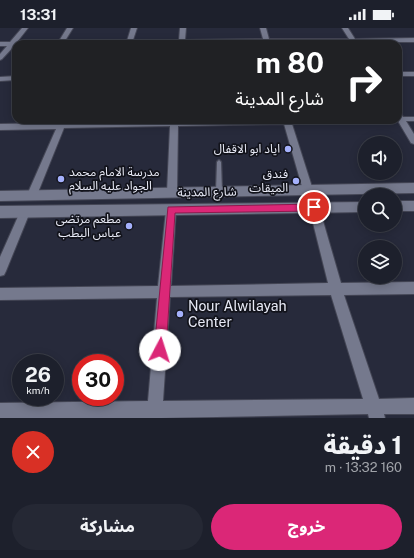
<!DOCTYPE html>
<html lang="ar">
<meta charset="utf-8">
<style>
:root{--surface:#1d202c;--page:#252834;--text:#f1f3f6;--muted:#a0a3a9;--line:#3b3e48;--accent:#db2777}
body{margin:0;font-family:"Public Sans","Noto Sans Arabic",sans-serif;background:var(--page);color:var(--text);direction:rtl;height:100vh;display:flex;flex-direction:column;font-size:15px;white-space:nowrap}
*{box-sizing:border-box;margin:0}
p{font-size:13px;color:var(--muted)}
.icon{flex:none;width:22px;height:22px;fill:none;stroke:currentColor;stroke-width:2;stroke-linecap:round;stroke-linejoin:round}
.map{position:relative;height:390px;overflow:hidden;direction:ltr}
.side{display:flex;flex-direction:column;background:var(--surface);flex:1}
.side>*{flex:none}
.hud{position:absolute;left:12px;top:12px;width:390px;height:84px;border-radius:12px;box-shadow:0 2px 10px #0003,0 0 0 1px var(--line);direction:rtl;background:#202124;color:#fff;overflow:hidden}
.fabs{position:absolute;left:358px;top:108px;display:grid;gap:8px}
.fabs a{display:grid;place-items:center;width:44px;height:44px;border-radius:50%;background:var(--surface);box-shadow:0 2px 10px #0003,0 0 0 1px var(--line);font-size:20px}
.speed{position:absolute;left:12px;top:326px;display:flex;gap:8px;font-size:20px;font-weight:700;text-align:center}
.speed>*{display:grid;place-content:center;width:52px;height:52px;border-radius:50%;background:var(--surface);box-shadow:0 2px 10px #0003,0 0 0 1px var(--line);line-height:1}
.speed small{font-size:10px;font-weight:400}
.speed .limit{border:6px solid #d22;background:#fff;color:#111}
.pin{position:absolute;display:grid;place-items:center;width:34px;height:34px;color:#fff;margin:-17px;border:2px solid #fff;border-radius:50%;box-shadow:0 1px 4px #0007}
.me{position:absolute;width:44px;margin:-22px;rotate:5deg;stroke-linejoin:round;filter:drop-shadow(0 0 3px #0008)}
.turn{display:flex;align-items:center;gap:14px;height:84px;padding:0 12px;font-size:18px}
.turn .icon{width:52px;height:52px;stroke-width:2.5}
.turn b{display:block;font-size:28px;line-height:34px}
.round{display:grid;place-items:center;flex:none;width:42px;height:42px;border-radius:21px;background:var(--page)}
.overview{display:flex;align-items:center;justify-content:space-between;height:68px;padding:0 12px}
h1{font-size:24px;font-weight:800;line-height:30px}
.button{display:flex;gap:8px;margin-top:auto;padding:8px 12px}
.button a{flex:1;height:46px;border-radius:24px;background:var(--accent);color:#fff;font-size:16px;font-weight:800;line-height:46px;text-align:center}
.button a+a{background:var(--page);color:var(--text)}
.status{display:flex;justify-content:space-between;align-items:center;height:28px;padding:0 20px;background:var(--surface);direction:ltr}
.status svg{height:11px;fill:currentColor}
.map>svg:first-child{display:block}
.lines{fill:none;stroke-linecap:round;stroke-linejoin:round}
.service-casing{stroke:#444655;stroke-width:2.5}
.minor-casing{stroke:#444655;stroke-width:2}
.secondary-casing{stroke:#444655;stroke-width:2}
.service{fill:#75798d;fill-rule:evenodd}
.minor{fill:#75798d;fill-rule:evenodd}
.secondary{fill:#75798d;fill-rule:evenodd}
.route{fill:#db2777;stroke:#8e194d}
.poi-dot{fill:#a5b1fc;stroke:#12131b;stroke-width:1.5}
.labels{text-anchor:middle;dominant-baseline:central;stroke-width:3.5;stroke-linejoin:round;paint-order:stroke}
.poi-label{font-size:12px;fill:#e9ebf7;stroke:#12131b;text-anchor:end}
.street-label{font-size:12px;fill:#e9ebf7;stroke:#12131b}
.near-poi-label{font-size:14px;fill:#e9ebf7;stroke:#12131b;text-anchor:start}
</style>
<div class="status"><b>13:31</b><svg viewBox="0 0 49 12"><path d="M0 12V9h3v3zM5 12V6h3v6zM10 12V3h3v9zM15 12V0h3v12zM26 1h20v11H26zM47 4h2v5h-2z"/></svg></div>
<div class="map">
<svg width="414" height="390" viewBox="0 0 414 390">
<rect width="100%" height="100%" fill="#272a3b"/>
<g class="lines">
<defs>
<polygon id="service" points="219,132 221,134 222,163 219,165 216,163 217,134"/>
<g id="minor">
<polygon points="22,0 28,0 17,14 59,13 67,0 73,0 63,16 16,16 2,31 0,32 0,26 7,18 0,18 0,14 10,14"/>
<polygon points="131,0 137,0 133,12 179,12 180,0 186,0 185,12 263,11 260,0 266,0 269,11 349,11 342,0 348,0 355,11 414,10 414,14 357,14 358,16 352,16 351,14 126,16"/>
<rect x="398" y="44" width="16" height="4"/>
<polygon points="16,48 16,52 0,53 0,49"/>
<polygon points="398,85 401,85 403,89 414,89 414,93 406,93 414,106 414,116 411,115 398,93 395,92 398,92"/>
<polygon points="60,92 66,92 66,95 170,93 170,92 384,92 380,94 292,96 313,162 312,165 304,165 303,162 284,96 178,98 177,164 176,167 168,167 167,164 170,98 64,100 37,167 36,170 28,170 27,167 56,101 0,102 0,96 58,95"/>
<path d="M 314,175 L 318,176 L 319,179 L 341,255 L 414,254 L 414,266 L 344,267 L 379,371 L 414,370 L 414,386 L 384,386 L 385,390 L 369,390 L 368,386 L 162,390 L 0,390 L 0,375 L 148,373 L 157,270 L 0,272 L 0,260 L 158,258 L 166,182 L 167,179 L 175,179 L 176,182 L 171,258 L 328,255 L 309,179 L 310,176 ZM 331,267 L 363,371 L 163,373 L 170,269 Z"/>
<polygon points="25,180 29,181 30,184 6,243 4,247 0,248 0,229 20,184 21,181"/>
</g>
<g id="secondary">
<polygon points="414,155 414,165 0,173 0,163"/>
<rect x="395" y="173" width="19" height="10"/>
<polygon points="365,174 365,184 0,190 0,178"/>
</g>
</defs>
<use href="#service" class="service-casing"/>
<use href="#minor" class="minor-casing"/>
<use href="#secondary" class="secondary-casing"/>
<use href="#service" class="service"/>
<use href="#minor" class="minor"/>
<use href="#secondary" class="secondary"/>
</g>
<polygon class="route" points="314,176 318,179 314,183 175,185 166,322 164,327 160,328 156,327 154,322 168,179"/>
<g class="poi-dot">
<circle cx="288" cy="121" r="4"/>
<circle cx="61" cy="151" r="4"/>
<circle cx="296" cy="153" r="4"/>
<circle cx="129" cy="198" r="4"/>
<circle cx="180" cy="286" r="4"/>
</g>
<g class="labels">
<g class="poi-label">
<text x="280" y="121">اياد ابو الاقفال</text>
<text x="69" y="144" text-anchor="start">مدرسة الامام محمد<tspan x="69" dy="14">الجواد عليه السلام</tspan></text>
<text x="288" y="146">فندق<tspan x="288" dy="14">الميقات</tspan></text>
<text x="121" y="191">مطعم مرتضى<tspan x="121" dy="14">عباس البطب</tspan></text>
</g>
<g class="street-label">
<text transform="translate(207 164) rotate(-1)">شارع المدينة</text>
</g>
<g class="near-poi-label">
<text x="188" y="278">Nour Alwilayah<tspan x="188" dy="16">Center</tspan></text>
</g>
</g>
</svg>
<div class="fabs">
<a><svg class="icon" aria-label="sound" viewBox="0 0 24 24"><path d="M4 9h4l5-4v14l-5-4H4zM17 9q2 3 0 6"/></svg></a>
<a><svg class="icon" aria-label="search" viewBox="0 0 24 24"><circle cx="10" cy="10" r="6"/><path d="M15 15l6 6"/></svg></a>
<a><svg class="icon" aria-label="layers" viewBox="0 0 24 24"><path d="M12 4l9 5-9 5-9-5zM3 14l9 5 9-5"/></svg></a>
</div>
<div class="speed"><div>26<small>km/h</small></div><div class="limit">30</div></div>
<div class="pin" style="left:314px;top:179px;background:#d93025"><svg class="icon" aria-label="arrive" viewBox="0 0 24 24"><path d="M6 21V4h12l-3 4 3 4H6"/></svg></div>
<svg class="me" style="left:160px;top:322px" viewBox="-20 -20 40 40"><circle r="19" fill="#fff"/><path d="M0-13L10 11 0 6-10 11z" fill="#db2777"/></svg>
<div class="hud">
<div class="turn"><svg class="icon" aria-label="right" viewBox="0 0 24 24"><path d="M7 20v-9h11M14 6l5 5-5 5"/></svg><div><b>80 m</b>شارع المدينة</div></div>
</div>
</div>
<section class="side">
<div class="overview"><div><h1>1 دقيقة</h1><p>160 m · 13:32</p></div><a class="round" style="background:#d93025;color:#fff"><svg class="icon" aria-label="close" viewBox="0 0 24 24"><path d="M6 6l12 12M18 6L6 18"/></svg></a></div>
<div class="button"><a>خروج</a><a>مشاركة</a></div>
</section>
